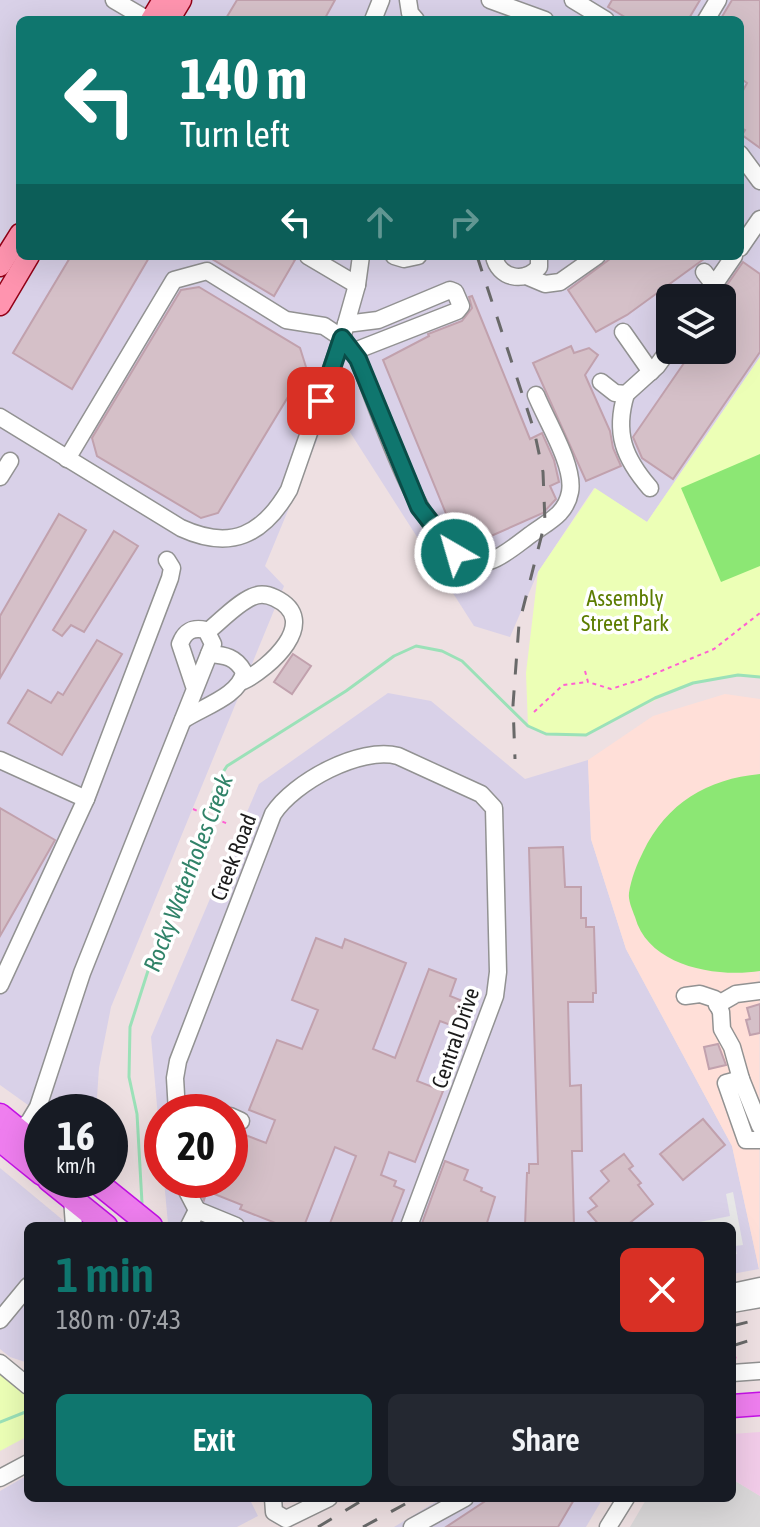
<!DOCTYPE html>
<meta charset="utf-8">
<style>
:root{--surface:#171b24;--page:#242831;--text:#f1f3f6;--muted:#9ea1a6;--accent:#0f766e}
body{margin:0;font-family:"Asap Condensed",sans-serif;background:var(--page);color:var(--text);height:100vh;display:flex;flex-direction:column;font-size:30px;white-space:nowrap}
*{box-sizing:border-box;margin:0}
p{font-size:26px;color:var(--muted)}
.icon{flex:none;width:44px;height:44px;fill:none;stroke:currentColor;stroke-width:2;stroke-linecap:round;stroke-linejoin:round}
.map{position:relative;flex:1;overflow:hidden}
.drawer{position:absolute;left:24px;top:1222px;width:712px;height:280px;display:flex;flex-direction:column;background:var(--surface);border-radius:12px;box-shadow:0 8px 32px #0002}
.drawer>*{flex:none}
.hud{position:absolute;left:16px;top:16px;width:728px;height:244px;border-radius:12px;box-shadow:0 8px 32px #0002;background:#0f766e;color:#fff;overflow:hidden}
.buttons{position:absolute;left:656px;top:284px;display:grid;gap:16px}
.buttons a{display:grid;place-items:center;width:80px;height:80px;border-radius:12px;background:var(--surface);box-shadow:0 8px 32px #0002;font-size:40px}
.speed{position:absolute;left:24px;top:1094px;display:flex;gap:16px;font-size:40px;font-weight:700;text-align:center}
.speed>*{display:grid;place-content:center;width:104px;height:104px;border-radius:50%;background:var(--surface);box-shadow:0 8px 32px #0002;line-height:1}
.speed small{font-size:20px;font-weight:400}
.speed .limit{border:12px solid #d22;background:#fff;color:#111}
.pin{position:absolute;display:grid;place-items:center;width:68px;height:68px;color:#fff;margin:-34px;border-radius:16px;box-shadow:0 4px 12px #0006}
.me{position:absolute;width:88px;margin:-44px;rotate:322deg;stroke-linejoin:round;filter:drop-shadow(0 0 6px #0008)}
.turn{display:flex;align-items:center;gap:28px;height:168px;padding:0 32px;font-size:36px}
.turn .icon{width:104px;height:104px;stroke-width:2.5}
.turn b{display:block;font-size:56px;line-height:68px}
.lanes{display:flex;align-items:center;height:76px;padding:0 32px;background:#0003;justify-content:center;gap:40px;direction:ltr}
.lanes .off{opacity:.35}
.round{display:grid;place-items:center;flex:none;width:84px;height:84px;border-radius:12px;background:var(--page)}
.head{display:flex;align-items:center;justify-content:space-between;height:136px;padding:0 32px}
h1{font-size:48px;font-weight:600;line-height:60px;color:var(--accent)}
.cta{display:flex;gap:16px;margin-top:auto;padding:16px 32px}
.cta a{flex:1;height:92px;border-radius:12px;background:var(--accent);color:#fff;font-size:32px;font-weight:600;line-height:92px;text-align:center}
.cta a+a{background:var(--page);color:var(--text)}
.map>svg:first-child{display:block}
.residential{fill:#dad8d9}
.commercial{fill:#f2cce9}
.industrial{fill:#d9d1e8;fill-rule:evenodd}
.education{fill:#ffdfd8}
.park{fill:#ecffb6}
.pitch{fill:#8ce774}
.parking{fill:#e7e7e7}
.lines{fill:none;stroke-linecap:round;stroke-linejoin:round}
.stream{stroke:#9be1b8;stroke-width:3}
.building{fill:#d5c0c8;stroke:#c1a1ad;stroke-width:2}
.minor-casing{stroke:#929292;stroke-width:19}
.major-casing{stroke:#930016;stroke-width:23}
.highway-casing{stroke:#c511e7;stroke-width:25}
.path{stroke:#ff60d2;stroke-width:2;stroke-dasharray:4 4;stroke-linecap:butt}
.minor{stroke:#fff;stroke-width:16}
.major{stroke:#ff94af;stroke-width:20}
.highway{stroke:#ef7eef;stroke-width:22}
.rail{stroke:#696969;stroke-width:3;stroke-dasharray:16 16;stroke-linecap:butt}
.route-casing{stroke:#0a4d48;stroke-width:20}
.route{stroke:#0f766e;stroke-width:14}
.labels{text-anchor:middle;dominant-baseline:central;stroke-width:7;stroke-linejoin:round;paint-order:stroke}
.park-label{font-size:22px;fill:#5c7d01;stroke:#fff}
.street-label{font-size:22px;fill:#1b1b1b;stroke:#fff}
.water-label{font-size:24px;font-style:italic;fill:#318369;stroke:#fff}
</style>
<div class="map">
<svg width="760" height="1527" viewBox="0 0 760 1527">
<rect width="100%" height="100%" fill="#eee0e2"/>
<polygon class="residential" points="732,1479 760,1496 760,1527 630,1527 647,1498 732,1498"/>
<polygon class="commercial" points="760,1432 760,1496 732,1479 732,1434"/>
<g class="industrial">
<path d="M 0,0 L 760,0 L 760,357 L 647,522 L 594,488 L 538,572 L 510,637 L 474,626 L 332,404 L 265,566 L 284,586 L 111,1007 L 99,1068 L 96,1112 L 42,1112 L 42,1115 L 0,1085 ZM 20,20 L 740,20 L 740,256 L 20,256 ZM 670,298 L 722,298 L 722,350 L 670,350 Z"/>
<polygon points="388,693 431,701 525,779 588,760 591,839 626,949 732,1146 759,1269 732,1274 732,1226 168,1224 164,1180 230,1180 230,1112 162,1112 162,1163 151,1037 259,784"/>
<polygon points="0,1168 70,1226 28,1226 28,1363 10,1357 0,1349"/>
<polygon points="28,1475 28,1498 252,1498 251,1502 258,1516 237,1527 0,1527 0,1491"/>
<polygon points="442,1498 603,1498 586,1527 394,1527"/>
</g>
<polygon class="education" points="725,694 760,699 759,1269 732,1146 626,949 591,839 588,760 653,716"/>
<g class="park">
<path d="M 760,357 L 760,677 C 702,671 665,696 615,720 C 606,724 597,731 588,734 C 570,740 545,733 528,726 L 526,673 L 538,572 L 595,488 L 647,522 Z"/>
<polygon points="0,1374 28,1398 28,1436 0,1451"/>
</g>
<g class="pitch">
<polygon points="760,454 760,566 721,582 681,488"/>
<path d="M 760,774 L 760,971 C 716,978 648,966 635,917 C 632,909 628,900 629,893 C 631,879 637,864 643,852 C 667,803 707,779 760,774 Z"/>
</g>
<polygon class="parking" points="733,1192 743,1245 735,1246 737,1254 732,1255 732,1226 679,1226 730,1216 726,1194"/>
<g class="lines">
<g class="stream">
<polyline points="142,1203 137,1114 129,1077 130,1027 154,952 199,838 216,783 227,766 346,691 394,656 416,646 442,651 462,661 528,726 546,734 586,735 655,698 693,683 738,675 760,677"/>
<polyline points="0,1422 28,1411"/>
</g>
</g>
<g class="building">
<polygon points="237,0 335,0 324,20 225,20"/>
<polygon points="612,0 700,0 688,20 630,20 608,7"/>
<polygon points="732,0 760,0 760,148 742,135 745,130 740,127 740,96 747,83 740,78 740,20 720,20"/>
<polygon points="71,256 150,256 72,389 13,353"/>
<polygon points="207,256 287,256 295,260 274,296"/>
<polygon points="614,256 708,256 627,315 596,332 568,290"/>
<polygon points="743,262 760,274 760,352 673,479 642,458 633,437 693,350 722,350 722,298 718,298"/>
<polygon points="199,287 300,348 306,367 218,513 201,518 97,456 92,438 181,290"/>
<polygon points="472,296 530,439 542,433 554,460 559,482 550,486 556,499 543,513 466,547 456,538 383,360 429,336 428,334 462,321 472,308 469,297"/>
<polygon points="571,346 574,353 589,348 598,355 585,375 610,431 613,448 621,466 586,481 533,363"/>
<polygon points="59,514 86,530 0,678 0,616"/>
<polygon points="114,531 138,546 84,632 71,625 62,636 53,630"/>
<polygon points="97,640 122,654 62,755 8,723 28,690 51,703 58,692 63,695"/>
<polygon points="293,654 311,666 292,694 274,682"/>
<polygon points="0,808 55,840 0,936"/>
<polygon points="563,847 565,887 581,887 581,918 586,918 586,927 594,927 596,993 593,993 593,1002 568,1002 570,1086 581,1085 582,1151 572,1151 574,1226 525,1226 527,1173 529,1173 529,1164 538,1164 529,848"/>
<polygon points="316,938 342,948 345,939 406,963 373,1049 395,1058 429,969 456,979 450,996 465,1002 456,1027 440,1021 417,1081 443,1091 415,1162 389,1152 381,1175 396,1181 394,1186 404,1190 390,1226 329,1226 356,1156 335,1147 304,1226 283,1226 240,1209 242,1205 207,1191 204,1200 197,1186 196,1180 230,1180 230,1129 266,1143 275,1120 249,1110 277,1040 302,1049 318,1010 292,1000"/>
<polygon points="760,1004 760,1033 750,1035 746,1020 750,1019 747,1008"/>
<polygon points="718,1044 726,1065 709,1069 704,1047"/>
<polygon points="703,1119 725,1145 683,1180 660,1154"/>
<polygon points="624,1154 633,1166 629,1169 641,1183 638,1185 653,1204 626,1226 600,1226 588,1212 597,1206 590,1198 609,1181 601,1171"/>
<polygon points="445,1161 468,1170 464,1180 482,1188 481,1191 495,1197 486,1226 421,1226"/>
<polygon points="490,1498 575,1498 558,1527 446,1527"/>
</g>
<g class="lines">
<defs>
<g id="minor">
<polyline points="114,0 148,20"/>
<polyline points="408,0 410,13 416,20"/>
<polyline points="490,0 545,20"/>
<polyline points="573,0 606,20"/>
<polyline points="373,20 381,0"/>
<polyline points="706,20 718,0"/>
<polyline points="740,154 760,181"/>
<polyline points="740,248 760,219"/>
<polyline points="308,256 357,285"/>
<polyline points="394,256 404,259 418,256"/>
<path d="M 494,256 C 498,278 524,284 539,267 L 539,256"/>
<polyline points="704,272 714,285"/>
<polyline points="526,276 545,284 560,282 597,256"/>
<polyline points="705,298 734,256"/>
<polyline points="669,299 670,301"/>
<polyline points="346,324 378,320 450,290 455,292 461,306 457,311 352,352"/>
<polyline points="623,332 651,372"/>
<polyline points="601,382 615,393 626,394 657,366 670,348"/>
<path d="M 626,394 C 614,433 624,458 650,488"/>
<path d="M 0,417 L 181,528 C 231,551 263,535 289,490 L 342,338 L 357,285 L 361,256"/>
<path d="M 67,459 L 174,280 L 207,271 L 286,320 L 324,326 L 342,338 L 358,359 C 380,413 412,516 456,554 C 482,577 508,551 530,535 C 547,522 566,515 570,492 C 575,466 546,420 536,395"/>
<polyline points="0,477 10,461"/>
<path d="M 207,632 C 221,621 236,604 252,597 C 260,593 267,594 275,598 C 323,621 268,669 243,681"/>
<path d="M 183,720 C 202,707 240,696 244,672 C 236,657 225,655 209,654"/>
<polyline points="0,760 86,799 0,985"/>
<polyline points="86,799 170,578 172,568 167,560"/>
<polyline points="685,996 700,994 715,999 721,1012 722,1029 732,1047 741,1079"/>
<polyline points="717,1005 736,994 760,991"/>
<polyline points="177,1108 195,1106 218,1112"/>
<path d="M 177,1112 L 175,1078 L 178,1061 L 273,814 C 294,782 360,746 398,756 L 481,794 L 494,808 L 498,972 L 495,996 L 409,1226"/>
<polyline points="230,1116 241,1121"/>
<polyline points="760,1126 741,1079 726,1083 746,1140 760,1140"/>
<path d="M 18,1130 L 29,1122 L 38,1107 L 82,973 L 213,644 L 206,630 C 192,627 185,631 180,644 L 195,689"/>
<polyline points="185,1180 186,1189 197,1210"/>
<polyline points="72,1198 74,1226"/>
<polyline points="197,1210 236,1226"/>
<polyline points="189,1226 197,1210"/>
<polyline points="732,1292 760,1286"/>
<polyline points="732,1304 760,1299"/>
<polyline points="0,1320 28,1286"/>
<polyline points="0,1363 28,1386"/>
<polyline points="732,1373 760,1371"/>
<polyline points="0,1478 28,1463"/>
<polyline points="273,1498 274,1512 286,1519 329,1498"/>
<polyline points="412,1527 465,1498"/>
<polyline points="608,1527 626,1498"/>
</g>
<g id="major">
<polyline points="151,20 163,0"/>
<polyline points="169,20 181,0"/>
<polyline points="0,266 20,234"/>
<polyline points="0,305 29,256"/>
</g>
<g id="highway">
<polyline points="0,1115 42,1149"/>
<polyline points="0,1140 42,1174"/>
<polyline points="49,1180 106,1226"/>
<polyline points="94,1180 151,1226"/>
<polyline points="732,1406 760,1404"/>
</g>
</defs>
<use href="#minor" class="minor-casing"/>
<use href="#major" class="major-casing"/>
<use href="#highway" class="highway-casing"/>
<g class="path">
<polyline points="585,671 588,682 611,689 642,679 714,649 760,613"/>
<polyline points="534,712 563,685 587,682"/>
<polyline points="193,809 228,824"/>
<polyline points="732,1355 736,1354 737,1357 733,1358"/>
</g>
<use href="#minor" class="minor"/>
<use href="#major" class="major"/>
<use href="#highway" class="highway"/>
<g class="rail">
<polyline points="477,256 534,430 543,472 545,522 519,624 513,705 515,759"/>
<polyline points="732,1326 760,1319"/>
<polyline points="732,1346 760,1337"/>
<polyline points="318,1527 366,1498"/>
<polyline points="363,1527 416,1498"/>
</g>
</g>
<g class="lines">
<defs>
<polyline id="route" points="321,401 342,338 358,359 419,507 455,553"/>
</defs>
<use href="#route" class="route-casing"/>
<use href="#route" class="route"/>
</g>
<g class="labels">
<g class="park-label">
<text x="625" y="598">Assembly<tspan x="625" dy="25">Street Park</tspan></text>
</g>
<g class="street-label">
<text transform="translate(233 857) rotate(-69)">Creek Road</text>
<text transform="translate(455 1038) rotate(-71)">Central Drive</text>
</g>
<g class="water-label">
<text transform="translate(188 873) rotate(-69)">Rocky Waterholes Creek</text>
</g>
</g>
</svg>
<div class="buttons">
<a><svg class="icon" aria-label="layers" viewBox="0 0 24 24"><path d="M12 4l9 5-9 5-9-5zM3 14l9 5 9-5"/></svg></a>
</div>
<div class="speed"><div>16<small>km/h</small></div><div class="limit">20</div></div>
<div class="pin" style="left:321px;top:401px;background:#d93025"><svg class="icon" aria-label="arrive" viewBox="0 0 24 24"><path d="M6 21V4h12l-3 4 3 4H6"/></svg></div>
<svg class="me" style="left:455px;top:553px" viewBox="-20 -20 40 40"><circle r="17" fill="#0f766e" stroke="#fff" stroke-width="3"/><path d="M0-11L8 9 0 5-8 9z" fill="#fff"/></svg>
<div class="hud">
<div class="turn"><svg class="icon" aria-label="left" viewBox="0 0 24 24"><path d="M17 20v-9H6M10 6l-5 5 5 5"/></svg><div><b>140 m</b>Turn left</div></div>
<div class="lanes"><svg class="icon" aria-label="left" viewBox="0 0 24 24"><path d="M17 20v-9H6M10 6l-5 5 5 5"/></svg><svg class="icon off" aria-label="ahead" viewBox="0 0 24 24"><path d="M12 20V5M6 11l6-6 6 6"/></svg><svg class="icon off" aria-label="right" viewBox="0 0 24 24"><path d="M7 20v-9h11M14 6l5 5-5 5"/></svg></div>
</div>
<section class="drawer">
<div class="head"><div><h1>1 min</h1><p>180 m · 07:43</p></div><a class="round" style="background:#d93025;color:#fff"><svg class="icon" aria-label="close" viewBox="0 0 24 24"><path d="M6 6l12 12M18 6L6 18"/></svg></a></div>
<div class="cta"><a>Exit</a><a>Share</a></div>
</section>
</div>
